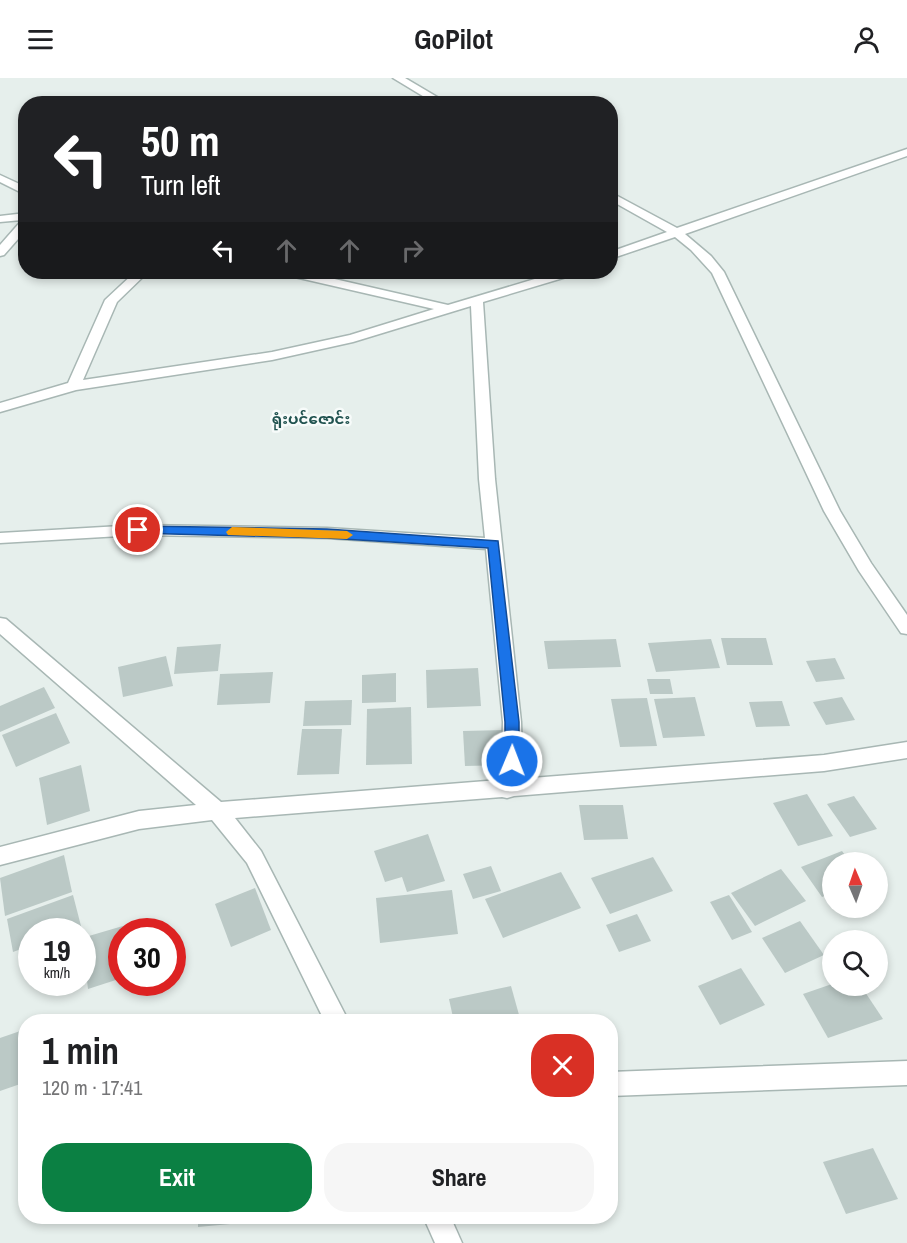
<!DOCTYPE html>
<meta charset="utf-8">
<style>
:root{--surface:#fff;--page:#f6f6f6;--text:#202124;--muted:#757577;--accent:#0b8043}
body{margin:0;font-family:"Archivo Narrow","Noto Sans Myanmar",sans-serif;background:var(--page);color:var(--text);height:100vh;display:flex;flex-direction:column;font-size:22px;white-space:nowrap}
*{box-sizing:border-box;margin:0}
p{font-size:20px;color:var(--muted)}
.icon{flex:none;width:33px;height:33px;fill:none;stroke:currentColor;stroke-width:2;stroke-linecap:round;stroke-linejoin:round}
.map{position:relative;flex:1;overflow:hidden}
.side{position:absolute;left:18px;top:936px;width:600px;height:210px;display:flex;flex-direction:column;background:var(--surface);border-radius:24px;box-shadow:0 3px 9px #0003}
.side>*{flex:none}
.guide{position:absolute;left:18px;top:18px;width:600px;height:183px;border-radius:24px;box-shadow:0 3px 9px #0003;background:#202124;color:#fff;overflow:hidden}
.needle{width:39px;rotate:358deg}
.controls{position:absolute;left:822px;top:774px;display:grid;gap:12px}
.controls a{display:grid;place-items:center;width:66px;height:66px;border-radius:50%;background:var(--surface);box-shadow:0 3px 9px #0003;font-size:30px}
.speed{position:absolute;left:18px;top:840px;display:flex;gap:12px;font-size:30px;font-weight:700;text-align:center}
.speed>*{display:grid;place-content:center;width:78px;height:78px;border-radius:50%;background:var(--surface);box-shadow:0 3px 9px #0003;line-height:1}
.speed small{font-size:15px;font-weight:400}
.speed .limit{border:9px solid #d22;background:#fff;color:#111}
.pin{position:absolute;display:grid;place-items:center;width:51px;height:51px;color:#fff;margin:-26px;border:3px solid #fff;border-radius:50%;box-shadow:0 2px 6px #0007}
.me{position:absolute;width:66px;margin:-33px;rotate:1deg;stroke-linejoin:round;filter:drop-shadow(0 0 4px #0008)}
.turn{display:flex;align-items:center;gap:21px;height:126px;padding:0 24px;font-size:27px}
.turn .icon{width:78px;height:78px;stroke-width:2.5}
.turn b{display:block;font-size:42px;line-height:51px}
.lanes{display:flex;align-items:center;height:57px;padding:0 24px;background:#0003;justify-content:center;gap:30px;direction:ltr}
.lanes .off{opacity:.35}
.round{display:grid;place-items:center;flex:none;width:63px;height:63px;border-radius:24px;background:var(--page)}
.headline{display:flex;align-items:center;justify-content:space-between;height:102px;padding:0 24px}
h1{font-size:36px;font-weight:700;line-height:45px}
.cta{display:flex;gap:12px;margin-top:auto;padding:12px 24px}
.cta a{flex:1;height:69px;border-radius:24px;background:var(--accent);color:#fff;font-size:24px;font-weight:700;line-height:69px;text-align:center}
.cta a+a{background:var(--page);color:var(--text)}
header{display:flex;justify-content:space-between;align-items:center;height:78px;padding:0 24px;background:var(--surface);font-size:27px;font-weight:700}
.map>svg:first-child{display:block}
.building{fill:#bbc9c6}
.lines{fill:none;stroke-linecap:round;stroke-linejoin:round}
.street-casing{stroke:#a8b7b4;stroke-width:3}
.street{fill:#fff;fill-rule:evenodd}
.route{fill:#1a73e8;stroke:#114b97;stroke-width:1.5}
.slow{fill:#f59e0b}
.labels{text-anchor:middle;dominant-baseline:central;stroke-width:5;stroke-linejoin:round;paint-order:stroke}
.far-quarter-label{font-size:15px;font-weight:bold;fill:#215350;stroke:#f7fbfa}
</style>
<header><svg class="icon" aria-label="menu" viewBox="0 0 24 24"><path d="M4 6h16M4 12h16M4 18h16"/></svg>GoPilot<svg class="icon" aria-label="person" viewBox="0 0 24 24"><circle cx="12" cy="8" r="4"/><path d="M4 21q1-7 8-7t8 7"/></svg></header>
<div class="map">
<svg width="907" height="1165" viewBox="0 0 907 1165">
<rect width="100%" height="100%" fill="#e6efec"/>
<g class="building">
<polygon points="721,560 766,560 773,587 727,587"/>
<polygon points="616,561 621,589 548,591 544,563"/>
<polygon points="711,561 720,590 656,594 648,565"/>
<polygon points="221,566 218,593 174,596 177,569"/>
<polygon points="166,578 173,608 123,619 118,589"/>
<polygon points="835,580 845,601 816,604 806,583"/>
<polygon points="478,590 481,628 427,630 426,592"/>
<polygon points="273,594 270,625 217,627 220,596"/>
<polygon points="396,595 396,624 362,625 362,597"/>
<polygon points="647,601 670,601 673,616 650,616"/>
<polygon points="44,609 55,630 0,654 0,628"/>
<polygon points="695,619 705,658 663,660 654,621"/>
<polygon points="842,619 855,642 826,647 813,624"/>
<polygon points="647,620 657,668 620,669 611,621"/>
<polygon points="352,622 351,647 303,648 305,623"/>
<polygon points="782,623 790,648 756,649 749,624"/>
<polygon points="411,629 412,686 366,687 367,631"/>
<polygon points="56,635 70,665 16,689 2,657"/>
<polygon points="302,651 342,651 339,696 297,697"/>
<polygon points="505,652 508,687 465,688 463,653"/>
<polygon points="81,687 90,733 47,747 39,700"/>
<polygon points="807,716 833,758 798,768 773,725"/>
<polygon points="854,718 877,751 850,759 827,726"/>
<polygon points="579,727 623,727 628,761 584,762"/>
<polygon points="428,756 445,803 407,814 402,799 385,804 374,773"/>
<polygon points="842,773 850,784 832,784 832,815 822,819 801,789"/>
<polygon points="64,777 72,814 5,838 0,800"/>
<polygon points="653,779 673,813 610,836 591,800"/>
<polygon points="491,788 501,813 473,821 463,796"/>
<polygon points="781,791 806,823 755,848 731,815"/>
<polygon points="561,794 581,830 503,860 485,821"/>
<polygon points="255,810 271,852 231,869 215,826"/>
<polygon points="452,812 458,856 380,865 376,820"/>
<polygon points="73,817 81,848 68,854 32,854 32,867 13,874 7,841"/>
<polygon points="729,817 752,854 732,862 710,824"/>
<polygon points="637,836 651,863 619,874 606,847"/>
<polygon points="800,843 824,877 785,895 762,860"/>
<polygon points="133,845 134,854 122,854 122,900 88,911 82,860"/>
<polygon points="741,890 765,927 720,947 698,908"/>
<polygon points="832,906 861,908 883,941 828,960 803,916"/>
<polygon points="511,908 521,944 454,944 449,921"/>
<polygon points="26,951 26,1004 0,1013 0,960"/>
<polygon points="873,1070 898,1121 846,1136 823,1084"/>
<polygon points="198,1138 253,1138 252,1144 198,1149"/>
</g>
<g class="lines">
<defs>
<g id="street">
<polygon points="393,0 405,0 449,26 436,26"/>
<polygon points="907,71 907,78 685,156 711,178 724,194 840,433 871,485 907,537 907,556 901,555 859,493 824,433 712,195 691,172 675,159 610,181 610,174 667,154 610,122 610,114 677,150"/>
<polygon points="0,97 26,109 26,117 0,104"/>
<polygon points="26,135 26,152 4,177 0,178 0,167 22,142 0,144 0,138"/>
<polygon points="135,194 148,194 117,224 83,302 272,274 350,257 434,231 286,197 284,194 304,194 448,227 558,194 575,194 573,197 483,224 495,401 521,644 522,683 519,701 824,677 907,664 907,680 824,693 514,718 507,720 502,719 235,740 261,773 349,944 325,944 247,785 212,742 139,751 0,787 0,769 139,733 196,727 0,556 0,540 6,541 221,724 499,702 502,683 503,644 486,471 327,460 138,457 0,465 0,455 138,447 327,450 485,460 479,401 471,228 353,264 272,282 76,312 0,334 0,325 68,305 105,222"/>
<polygon points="907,983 907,1007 610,1018 610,994"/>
<polygon points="423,1138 450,1138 462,1165 435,1165"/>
</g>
</defs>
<use href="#street" class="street-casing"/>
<use href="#street" class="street"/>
</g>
<polygon class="route" points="138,448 327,451 498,463 519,644 519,683 517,687 507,687 505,683 505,644 488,470 327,460 134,455 132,452"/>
<polygon class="slow" points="232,449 347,453 353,457 347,461 228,457 226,454"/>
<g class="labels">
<g class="far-quarter-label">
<text x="311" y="340">ရုံးပင်ဇောင်း</text>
</g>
</g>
</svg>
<div class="controls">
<a><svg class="needle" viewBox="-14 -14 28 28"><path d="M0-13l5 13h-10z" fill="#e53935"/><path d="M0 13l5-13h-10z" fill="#757577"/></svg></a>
<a><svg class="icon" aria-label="search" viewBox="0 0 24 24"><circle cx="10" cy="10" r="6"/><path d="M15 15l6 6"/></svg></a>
</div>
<div class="speed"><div>19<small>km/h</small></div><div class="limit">30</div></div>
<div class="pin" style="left:138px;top:452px;background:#d93025"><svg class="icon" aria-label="arrive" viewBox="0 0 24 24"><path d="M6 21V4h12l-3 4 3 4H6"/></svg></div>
<svg class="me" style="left:512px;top:683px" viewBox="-20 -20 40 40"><circle r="17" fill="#1a73e8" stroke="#fff" stroke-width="3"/><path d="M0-11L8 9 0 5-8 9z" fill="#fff"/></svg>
<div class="guide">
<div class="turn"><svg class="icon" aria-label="left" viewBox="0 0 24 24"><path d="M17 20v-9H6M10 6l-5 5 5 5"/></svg><div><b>50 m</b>Turn left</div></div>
<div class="lanes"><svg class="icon" aria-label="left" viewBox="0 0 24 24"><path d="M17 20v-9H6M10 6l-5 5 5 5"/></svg><svg class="icon off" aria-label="ahead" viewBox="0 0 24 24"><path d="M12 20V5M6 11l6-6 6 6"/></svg><svg class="icon off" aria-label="ahead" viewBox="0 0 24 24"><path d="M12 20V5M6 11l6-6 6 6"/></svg><svg class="icon off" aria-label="right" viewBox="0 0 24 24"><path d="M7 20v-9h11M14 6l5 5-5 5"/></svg></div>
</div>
<section class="side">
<div class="headline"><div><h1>1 min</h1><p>120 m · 17:41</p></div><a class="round" style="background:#d93025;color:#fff"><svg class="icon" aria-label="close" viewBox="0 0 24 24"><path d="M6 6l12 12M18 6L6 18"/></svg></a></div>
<div class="cta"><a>Exit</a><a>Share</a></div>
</section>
</div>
